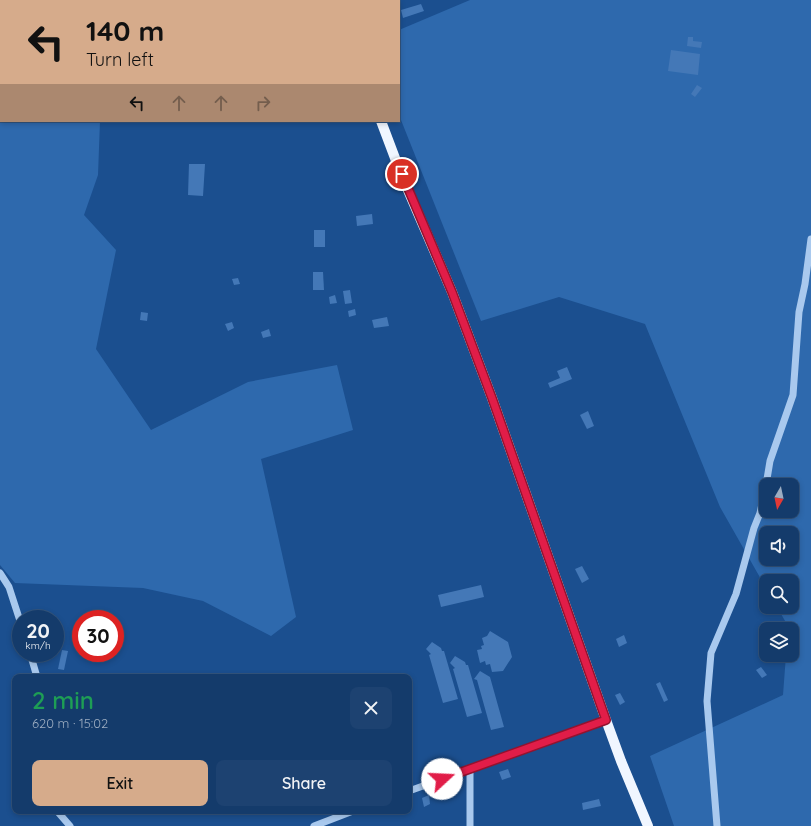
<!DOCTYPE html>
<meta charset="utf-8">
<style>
:root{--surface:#143b6b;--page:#1d4271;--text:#f1f3f6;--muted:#9dadc1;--line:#33557e;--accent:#d6ab8b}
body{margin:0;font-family:Quicksand,sans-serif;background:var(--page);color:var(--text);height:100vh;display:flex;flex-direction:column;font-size:15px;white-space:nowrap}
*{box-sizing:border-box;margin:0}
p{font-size:13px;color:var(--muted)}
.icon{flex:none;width:22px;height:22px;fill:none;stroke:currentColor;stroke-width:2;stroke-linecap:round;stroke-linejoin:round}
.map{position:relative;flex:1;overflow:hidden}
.panel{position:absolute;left:12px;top:674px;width:400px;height:140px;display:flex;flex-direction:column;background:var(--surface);border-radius:8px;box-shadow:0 2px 6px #0003,0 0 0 1px var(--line)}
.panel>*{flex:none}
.top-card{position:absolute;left:0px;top:0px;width:400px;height:122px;box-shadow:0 2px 6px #0003,0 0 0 1px var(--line);background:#d6ab8b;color:#111;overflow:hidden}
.needle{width:26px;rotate:189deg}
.tools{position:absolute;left:759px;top:478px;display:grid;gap:8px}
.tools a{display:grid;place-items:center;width:40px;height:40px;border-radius:8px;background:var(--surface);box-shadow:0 2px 6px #0003,0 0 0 1px var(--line);font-size:20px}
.speed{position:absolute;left:12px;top:610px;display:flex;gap:8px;font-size:20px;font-weight:700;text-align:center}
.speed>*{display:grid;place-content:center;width:52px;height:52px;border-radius:50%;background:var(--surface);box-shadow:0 2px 6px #0003,0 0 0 1px var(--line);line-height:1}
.speed small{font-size:10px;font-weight:400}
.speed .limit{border:6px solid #d22;background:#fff;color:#111}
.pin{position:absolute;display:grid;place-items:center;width:34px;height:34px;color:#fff;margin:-17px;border:2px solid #fff;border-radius:50%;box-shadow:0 1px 4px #0007}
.me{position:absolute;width:44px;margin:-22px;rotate:70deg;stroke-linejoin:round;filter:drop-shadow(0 0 3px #0008)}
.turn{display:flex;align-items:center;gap:14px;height:84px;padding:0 20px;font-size:18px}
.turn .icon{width:52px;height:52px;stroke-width:2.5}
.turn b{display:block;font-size:28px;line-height:34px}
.lanes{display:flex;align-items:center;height:38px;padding:0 20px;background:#0003;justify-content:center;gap:20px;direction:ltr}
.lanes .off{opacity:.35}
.round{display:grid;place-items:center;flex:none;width:42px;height:42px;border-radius:8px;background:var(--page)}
.overview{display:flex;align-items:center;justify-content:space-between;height:68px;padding:0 20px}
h1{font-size:24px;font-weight:600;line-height:30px;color:#1e9e55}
.button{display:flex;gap:8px;margin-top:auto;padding:8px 20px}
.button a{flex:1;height:46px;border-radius:8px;background:var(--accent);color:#111;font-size:16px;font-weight:600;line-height:46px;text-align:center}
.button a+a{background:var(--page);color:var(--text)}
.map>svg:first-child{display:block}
.green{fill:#2e69ad;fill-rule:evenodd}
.building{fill:#4478b7}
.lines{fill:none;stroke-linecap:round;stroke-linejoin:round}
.minor{stroke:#a9c9ee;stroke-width:7}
.major{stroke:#f0f6ff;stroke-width:10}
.route-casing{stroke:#92132f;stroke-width:10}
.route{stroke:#e11d48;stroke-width:7}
</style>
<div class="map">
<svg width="811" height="826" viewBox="0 0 811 826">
<rect width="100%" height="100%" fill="#1b4f8f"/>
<g class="green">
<polygon points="0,0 103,0 103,1 1,1 1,121 100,121 98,175 84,215 116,250 96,349 151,430 248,382 337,365 353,430 261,459 296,617 271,636 203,601 143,588 15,583 0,565"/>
<path d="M 470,0 L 811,0 L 811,826 L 674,826 L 650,756 L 783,695 L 786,655 L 792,655 L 792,629 L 788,629 L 788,626 L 777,607 L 792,607 L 792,581 L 766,581 L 766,588 L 720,507 L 645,324 L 559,297 L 481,321 L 399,115 L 399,30 ZM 766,485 L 792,485 L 792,511 L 766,511 ZM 766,533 L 792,533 L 792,559 L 766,559 Z"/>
</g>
<g class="building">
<polygon points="421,4 424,11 403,18 401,10"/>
<polygon points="688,37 693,37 693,41 702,42 701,48 687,46"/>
<polygon points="671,50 700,54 698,75 668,71"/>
<polygon points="697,85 702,88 695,97 691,94"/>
<polygon points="189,164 205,164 203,196 188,195"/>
<polygon points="372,214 373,224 357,226 356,216"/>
<rect x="314" y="230" width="11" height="17"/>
<polygon points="313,272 323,272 324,290 313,290"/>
<polygon points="238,278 240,284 234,285 232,279"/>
<polygon points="350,290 352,303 345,304 343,291"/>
<polygon points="335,295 337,303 330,304 329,297"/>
<polygon points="355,309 356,315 349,317 348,311"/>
<polygon points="141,312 148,313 147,321 140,320"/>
<polygon points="387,317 389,326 374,328 372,320"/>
<polygon points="232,322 234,328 228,331 225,324"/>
<polygon points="269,329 271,336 263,338 261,332"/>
<polygon points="567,367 572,379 550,388 548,383 560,378 557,371"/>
<polygon points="588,411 594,426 587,429 580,415"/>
<polygon points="582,566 589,579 582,583 575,569"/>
<polygon points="481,585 484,597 441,607 438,595"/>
<polygon points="490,631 508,642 512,657 503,671 492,672 490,664 486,665 485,661 480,663 477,650 482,649 481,646 484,645 482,638 487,636"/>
<polygon points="624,635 627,643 619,647 616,639"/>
<polygon points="432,642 441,648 442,651 444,651 458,699 443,703 429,655 431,654 426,649"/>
<polygon points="62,650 68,651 64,670 58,669"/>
<polygon points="455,656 465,662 466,665 468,665 482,713 467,717 453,669 455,668 450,663"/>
<polygon points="761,667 767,675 762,678 756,670"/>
<polygon points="480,671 490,677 504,727 491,730 477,680 474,679"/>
<polygon points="660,682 668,700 664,702 656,684"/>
<polygon points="620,693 625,702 620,705 615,695"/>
<polygon points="508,769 511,777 502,780 499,772"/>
<rect x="435" y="790" width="9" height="6"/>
<polygon points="429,795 430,804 424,807 422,798"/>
<polygon points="599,799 601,806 583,810 582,803"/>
</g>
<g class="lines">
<g class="minor">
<polyline points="766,485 770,461 793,395 799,312 805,284 811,239"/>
<polyline points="0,573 9,587 21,624"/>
<polyline points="30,653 37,677"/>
<polyline points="470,769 470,826"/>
<polyline points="409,791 606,720"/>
<polyline points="57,811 70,826"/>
<polyline points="314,826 353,811"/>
<polyline points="717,826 707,701 711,653 736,594 754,528 760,513 766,486"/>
</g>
<g class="major">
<polyline points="333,0 333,1"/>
<polyline points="381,121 401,174 452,292 492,398 606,720 621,761 648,826"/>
</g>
</g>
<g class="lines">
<defs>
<polyline id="route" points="402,174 452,292 492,398 606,720 442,779"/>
</defs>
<use href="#route" class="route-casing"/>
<use href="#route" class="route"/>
</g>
</svg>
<div class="tools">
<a><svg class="needle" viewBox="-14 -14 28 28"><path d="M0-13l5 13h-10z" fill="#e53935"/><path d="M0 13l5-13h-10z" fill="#9dadc1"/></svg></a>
<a><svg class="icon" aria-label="sound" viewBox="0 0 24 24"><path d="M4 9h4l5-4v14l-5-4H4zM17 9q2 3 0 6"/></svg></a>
<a><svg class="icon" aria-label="search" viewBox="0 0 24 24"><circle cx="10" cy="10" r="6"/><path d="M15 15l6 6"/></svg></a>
<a><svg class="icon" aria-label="layers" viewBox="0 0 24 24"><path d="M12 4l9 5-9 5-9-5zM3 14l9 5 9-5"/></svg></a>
</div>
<div class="speed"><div>20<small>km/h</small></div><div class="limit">30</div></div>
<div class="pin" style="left:402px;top:174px;background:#d93025"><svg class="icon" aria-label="arrive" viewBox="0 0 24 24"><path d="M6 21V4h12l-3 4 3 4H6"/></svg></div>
<svg class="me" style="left:442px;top:779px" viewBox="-20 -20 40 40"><circle r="19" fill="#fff"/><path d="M0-13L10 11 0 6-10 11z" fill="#e11d48"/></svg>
<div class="top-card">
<div class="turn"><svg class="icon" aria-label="left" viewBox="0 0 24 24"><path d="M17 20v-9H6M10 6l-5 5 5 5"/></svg><div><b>140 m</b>Turn left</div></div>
<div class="lanes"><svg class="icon" aria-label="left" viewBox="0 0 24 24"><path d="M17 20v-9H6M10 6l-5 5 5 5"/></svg><svg class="icon off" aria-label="ahead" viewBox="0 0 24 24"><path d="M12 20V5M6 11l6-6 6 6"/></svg><svg class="icon off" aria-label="ahead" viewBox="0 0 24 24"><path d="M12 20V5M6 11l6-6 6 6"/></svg><svg class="icon off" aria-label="right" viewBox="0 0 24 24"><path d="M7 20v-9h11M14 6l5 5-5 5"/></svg></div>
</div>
<section class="panel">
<div class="overview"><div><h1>2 min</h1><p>620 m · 15:02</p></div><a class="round"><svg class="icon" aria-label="close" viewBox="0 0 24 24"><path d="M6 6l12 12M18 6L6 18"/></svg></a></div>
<div class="button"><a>Exit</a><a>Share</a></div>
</section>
</div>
